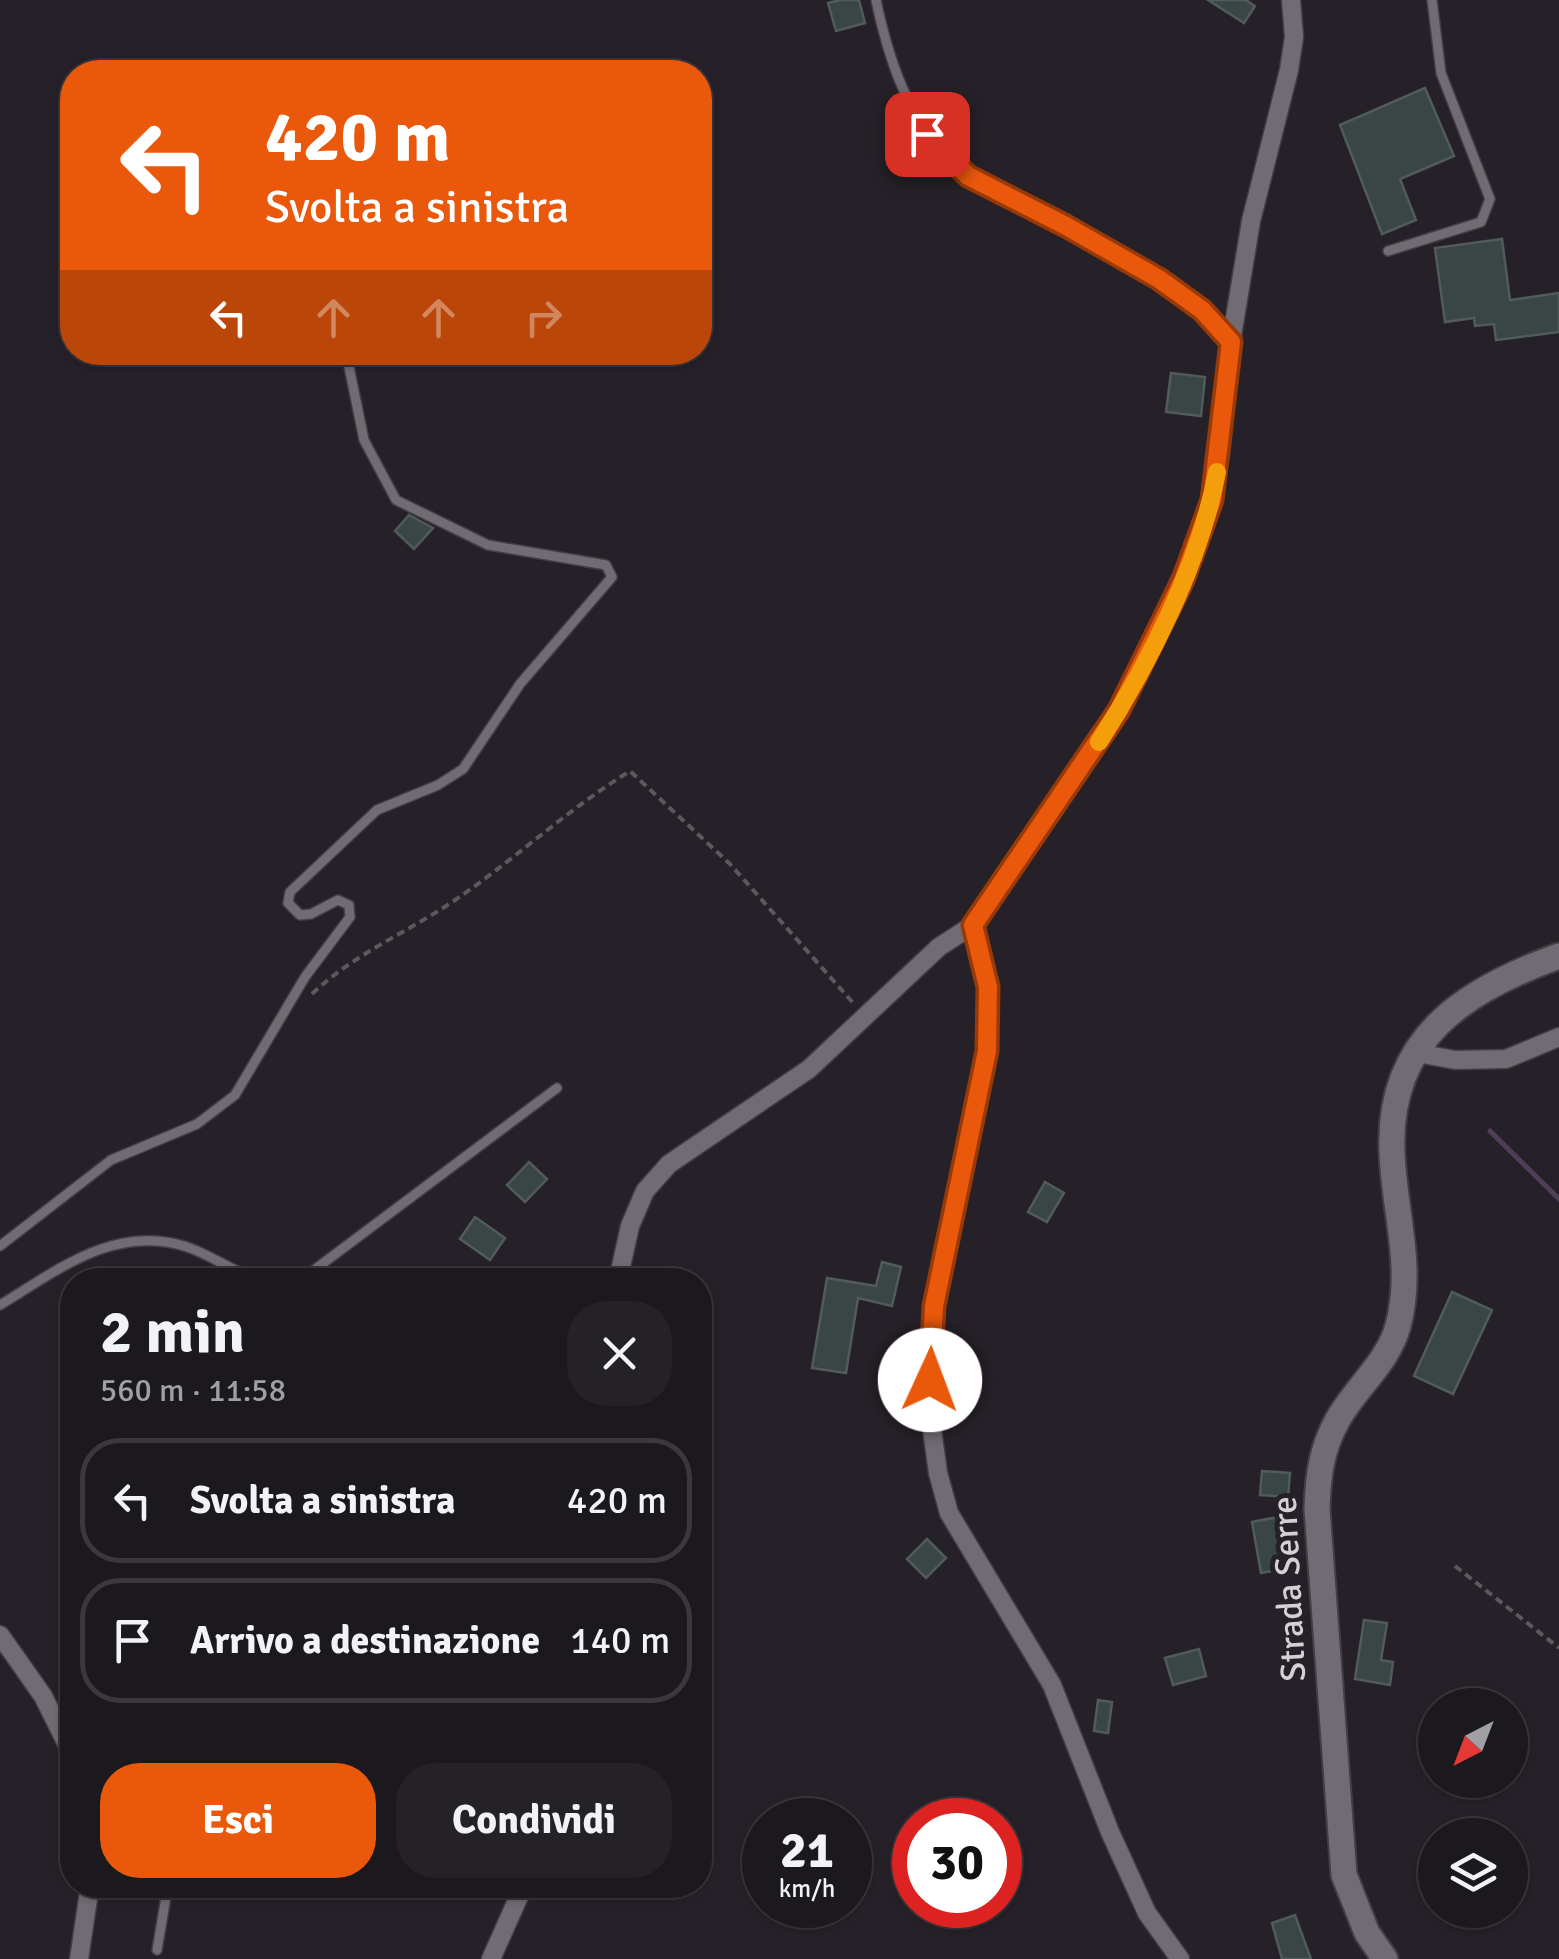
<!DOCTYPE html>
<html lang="it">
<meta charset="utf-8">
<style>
:root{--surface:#1c191e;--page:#252227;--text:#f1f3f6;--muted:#a0a0a4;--line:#3a383c;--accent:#ea580c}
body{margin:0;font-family:Signika,sans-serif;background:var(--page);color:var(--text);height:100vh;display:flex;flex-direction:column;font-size:38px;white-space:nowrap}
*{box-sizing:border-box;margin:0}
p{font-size:32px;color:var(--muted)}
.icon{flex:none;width:55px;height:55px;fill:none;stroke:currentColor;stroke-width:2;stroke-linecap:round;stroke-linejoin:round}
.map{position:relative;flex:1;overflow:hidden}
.panel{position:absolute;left:60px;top:1268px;width:652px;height:630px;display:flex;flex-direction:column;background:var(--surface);border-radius:40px;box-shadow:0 2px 8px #0004,0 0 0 2px var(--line)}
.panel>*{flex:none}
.banner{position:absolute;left:60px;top:60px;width:652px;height:305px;border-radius:40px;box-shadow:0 2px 8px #0004,0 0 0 2px var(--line);background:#ea580c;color:#fff;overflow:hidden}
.needle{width:65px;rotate:222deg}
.buttons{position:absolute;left:1418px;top:1688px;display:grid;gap:20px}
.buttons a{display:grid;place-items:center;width:110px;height:110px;border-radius:50%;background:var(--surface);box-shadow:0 2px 8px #0004,0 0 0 2px var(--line);font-size:50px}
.speed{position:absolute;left:742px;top:1798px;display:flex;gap:20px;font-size:50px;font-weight:700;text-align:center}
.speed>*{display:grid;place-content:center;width:130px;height:130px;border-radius:50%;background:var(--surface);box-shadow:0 2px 8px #0004,0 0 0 2px var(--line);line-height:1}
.speed small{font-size:25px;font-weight:400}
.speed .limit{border:15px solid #d22;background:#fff;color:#111}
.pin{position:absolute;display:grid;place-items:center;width:85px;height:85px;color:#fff;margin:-42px;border-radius:20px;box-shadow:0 5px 15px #0006}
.me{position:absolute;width:110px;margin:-55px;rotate:2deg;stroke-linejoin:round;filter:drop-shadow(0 0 8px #0008)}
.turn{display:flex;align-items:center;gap:35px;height:210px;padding:0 40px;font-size:45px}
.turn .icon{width:130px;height:130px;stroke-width:2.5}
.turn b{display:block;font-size:70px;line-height:85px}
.lanes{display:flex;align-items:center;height:95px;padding:0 40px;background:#0003;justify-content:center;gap:50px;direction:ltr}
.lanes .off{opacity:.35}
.round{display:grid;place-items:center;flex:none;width:105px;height:105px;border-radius:40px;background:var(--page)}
.headline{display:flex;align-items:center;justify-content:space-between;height:170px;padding:0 40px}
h1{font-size:60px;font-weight:700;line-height:75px}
.action{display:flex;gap:20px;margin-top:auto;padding:20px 40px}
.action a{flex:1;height:115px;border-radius:40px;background:var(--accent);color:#fff;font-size:40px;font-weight:700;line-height:115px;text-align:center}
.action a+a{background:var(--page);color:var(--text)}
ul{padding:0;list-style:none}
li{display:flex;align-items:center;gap:30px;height:125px;margin:0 20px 15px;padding:0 20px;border:5px solid var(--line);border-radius:40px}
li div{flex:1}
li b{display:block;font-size:38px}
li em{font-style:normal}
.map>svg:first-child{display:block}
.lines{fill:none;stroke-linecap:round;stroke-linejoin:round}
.stream{stroke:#4e3f56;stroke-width:5}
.building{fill:#3a4545;stroke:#505b5a;stroke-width:2.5}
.service-casing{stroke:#423e44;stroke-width:12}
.minor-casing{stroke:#423e44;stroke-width:21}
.secondary-casing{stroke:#423e44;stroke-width:29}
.path{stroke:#5c585e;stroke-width:4;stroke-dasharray:8 5;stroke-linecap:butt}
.service{stroke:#716c74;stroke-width:9}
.minor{stroke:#716c74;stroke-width:18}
.secondary{stroke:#716c74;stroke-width:25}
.route-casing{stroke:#983908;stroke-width:25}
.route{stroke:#ea580c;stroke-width:18}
.slow{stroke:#f59e0b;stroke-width:18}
.labels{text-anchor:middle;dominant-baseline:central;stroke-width:10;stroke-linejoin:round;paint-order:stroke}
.street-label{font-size:35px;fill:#d4d1d6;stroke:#262128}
</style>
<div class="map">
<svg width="1559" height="1959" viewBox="0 0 1559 1959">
<rect width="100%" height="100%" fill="#262128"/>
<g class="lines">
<polyline class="stream" points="1490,1131 1559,1199"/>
</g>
<g class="building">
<polygon points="840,0 859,0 865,23 836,31 828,3"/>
<polygon points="1208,0 1246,0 1255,6 1244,23"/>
<polygon points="1425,88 1454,156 1400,179 1416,220 1382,234 1340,125"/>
<polygon points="1502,239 1510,300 1559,293 1559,332 1496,340 1494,324 1475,326 1474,318 1445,322 1435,248"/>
<polygon points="1171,373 1205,377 1201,416 1166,412"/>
<polygon points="409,515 433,528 414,549 395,531"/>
<polygon points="529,1162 547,1179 525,1202 507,1185"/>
<polygon points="1045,1182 1064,1193 1047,1222 1028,1212"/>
<polygon points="475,1217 505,1238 490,1260 460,1239"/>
<polygon points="882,1262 901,1267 892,1306 858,1298 846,1373 812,1368 827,1278 876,1286"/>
<polygon points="1452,1292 1492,1310 1453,1394 1414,1376"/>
<polygon points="1262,1471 1290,1473 1288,1497 1260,1495"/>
<polygon points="1283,1516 1293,1567 1261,1573 1252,1522"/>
<polygon points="927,1539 946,1558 926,1578 907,1559"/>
<polygon points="1364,1620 1387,1623 1381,1660 1393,1662 1390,1685 1355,1679"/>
<polygon points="1199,1649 1206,1676 1173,1685 1165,1658"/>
<polygon points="1098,1700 1112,1702 1108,1733 1094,1731"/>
<polygon points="1295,1915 1311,1959 1282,1959 1272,1923"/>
</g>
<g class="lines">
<defs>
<g id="service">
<path d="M 876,0 C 889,62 908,117 953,164 C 976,188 1017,201 1047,216 C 1113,249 1179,286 1229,340"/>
<polyline points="1388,251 1481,222 1490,199 1441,73 1432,0"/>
<polyline points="0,1246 111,1160 197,1124 235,1095 305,977 350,917 349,905 338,900 311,914 300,915 288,903 290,892 377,810 438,785 463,769 520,684 612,577 606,565 488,545 396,500 364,440 346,352"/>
<polyline points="285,1280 310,1273 557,1088"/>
<path d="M 0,1305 C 58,1270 113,1225 184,1246 C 211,1254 233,1273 261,1280"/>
<polyline points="157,1950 168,1885"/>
</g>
<g id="minor">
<polyline points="973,925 988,987 987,1051 934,1306 930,1415 938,1473 949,1513 1052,1685 1110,1832 1147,1913 1180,1959"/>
<polyline points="1412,1052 1455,1060 1506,1059 1559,1037"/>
<polyline points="618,1280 630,1226 645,1191 669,1164 809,1069 939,947 973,925 1119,711 1202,533 1220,455 1231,342 1251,221 1289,70 1294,37 1291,0"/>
<polyline points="0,1635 43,1696 72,1754"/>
<polyline points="79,1959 90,1885"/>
<polyline points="491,1959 524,1885"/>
</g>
<path id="secondary" d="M 1385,1959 L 1367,1933 L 1344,1875 L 1317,1509 C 1318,1477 1321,1450 1337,1421 C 1354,1389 1388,1363 1398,1326 C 1414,1266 1394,1212 1392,1152 C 1387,1039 1464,990 1559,956"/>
</defs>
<use href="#service" class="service-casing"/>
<use href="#minor" class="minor-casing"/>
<use href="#secondary" class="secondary-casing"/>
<g class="path">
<path d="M 312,994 C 356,952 411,931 461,896 C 518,856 570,808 630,771 L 730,864 L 855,1005"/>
<polyline points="380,1280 412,1269 424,1280"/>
<polyline points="1455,1566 1559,1648"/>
</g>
<use href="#service" class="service"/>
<use href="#minor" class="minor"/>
<use href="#secondary" class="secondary"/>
</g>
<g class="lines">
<defs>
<polyline id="route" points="927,134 968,176 1066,226 1159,279 1202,310 1231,342 1212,500 1183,580 1119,710 973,925 988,987 987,1051 934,1306 930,1380"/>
</defs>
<use href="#route" class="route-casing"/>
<use href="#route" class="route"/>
<path class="slow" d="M 1099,742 C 1149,664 1200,563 1217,472"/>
</g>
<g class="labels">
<g class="street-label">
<text transform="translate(1289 1589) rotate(-93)">Strada Serre</text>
</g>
</g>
</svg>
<div class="buttons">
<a><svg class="needle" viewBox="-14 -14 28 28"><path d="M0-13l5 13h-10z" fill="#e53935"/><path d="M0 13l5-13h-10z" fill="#a0a0a4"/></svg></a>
<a><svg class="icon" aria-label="layers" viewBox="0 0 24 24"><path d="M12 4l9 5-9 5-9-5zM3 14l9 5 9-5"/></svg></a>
</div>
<div class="speed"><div>21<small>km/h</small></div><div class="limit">30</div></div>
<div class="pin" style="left:927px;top:134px;background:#d93025"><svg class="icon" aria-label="arrive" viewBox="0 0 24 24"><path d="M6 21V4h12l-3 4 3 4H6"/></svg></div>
<svg class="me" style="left:930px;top:1380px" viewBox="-20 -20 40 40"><circle r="19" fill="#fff"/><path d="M0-13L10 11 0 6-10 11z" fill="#ea580c"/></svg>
<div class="banner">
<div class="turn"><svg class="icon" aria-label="left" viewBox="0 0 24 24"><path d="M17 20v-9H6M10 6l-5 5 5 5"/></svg><div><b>420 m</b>Svolta a sinistra</div></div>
<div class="lanes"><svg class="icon" aria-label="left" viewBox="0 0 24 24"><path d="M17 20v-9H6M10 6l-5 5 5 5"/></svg><svg class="icon off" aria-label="ahead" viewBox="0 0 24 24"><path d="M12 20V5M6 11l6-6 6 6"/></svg><svg class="icon off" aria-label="ahead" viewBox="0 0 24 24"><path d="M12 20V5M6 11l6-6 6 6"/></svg><svg class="icon off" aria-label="right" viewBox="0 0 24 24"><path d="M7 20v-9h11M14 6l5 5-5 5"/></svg></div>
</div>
<section class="panel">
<div class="headline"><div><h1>2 min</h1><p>560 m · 11:58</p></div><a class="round"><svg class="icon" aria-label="close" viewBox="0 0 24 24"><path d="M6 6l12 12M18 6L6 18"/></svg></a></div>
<ul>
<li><svg class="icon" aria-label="left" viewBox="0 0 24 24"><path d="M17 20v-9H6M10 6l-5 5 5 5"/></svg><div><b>Svolta a sinistra</b></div><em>420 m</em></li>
<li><svg class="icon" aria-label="arrive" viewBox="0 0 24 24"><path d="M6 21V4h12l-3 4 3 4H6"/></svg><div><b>Arrivo a destinazione</b></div><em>140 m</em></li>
</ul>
<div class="action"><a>Esci</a><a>Condividi</a></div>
</section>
</div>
